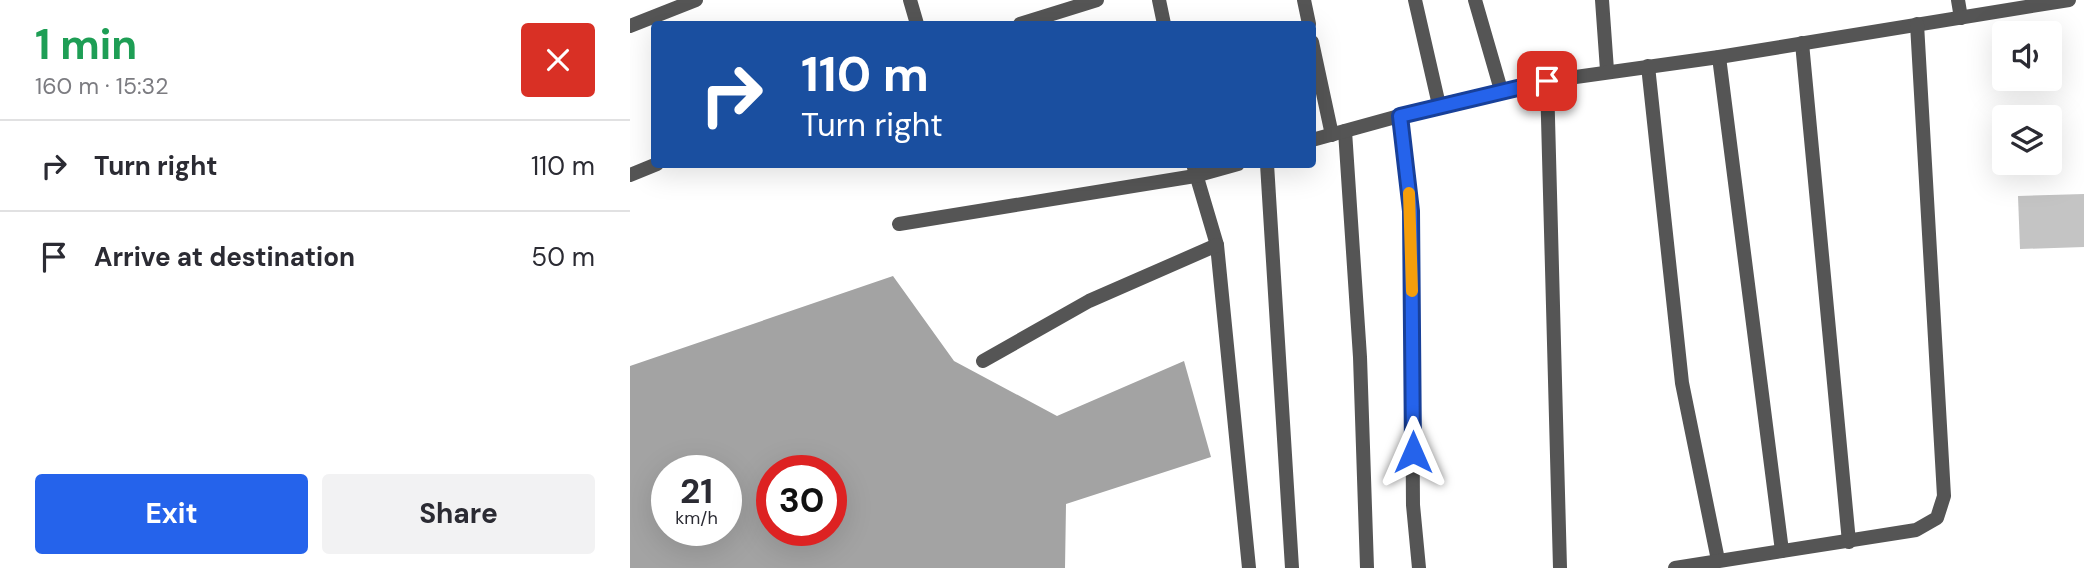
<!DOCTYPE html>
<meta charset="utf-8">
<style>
:root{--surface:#fff;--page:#f2f2f3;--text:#2b2b33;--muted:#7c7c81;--line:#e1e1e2;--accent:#2563eb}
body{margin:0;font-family:"DM Sans",sans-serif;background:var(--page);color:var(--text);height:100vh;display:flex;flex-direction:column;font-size:26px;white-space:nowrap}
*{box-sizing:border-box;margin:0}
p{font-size:23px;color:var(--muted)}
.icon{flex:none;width:38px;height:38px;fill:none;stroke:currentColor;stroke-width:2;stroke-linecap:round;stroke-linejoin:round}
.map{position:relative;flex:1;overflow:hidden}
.side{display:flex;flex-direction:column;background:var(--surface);width:630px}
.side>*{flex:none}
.hud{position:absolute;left:21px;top:21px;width:665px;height:147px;border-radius:7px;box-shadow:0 7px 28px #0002;background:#1a4fa0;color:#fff;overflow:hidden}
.tools{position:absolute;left:1362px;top:21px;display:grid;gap:14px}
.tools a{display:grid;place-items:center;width:70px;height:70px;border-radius:7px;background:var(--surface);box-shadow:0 7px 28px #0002;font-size:35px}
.speed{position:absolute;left:21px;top:455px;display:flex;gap:14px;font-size:35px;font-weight:700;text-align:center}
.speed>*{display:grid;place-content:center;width:91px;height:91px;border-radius:50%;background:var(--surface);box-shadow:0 7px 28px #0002;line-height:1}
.speed small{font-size:18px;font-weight:400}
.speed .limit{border:10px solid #d22;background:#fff;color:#111}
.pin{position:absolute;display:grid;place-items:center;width:60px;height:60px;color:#fff;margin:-30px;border-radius:14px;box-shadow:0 4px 10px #0006}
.me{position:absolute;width:77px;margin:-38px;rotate:0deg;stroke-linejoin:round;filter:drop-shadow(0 0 5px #0008)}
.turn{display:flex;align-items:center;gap:24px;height:147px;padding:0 35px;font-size:32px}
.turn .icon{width:91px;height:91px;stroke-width:2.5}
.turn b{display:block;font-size:49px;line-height:60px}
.round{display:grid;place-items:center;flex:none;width:74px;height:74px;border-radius:7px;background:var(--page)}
.headline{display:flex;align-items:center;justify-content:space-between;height:119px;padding:0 35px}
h1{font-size:42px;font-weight:700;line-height:52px;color:#1e9e55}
.cta{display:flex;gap:14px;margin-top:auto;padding:14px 35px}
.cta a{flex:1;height:80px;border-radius:7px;background:var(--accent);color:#fff;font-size:28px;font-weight:700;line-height:80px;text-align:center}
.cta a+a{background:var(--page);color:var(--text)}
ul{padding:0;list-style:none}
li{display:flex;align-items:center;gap:21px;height:91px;padding:0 35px;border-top:2px solid var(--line)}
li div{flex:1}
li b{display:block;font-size:26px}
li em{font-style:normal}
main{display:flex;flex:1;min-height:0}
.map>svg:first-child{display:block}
.water{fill:#a3a3a3;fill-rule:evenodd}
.building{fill:#c4c4c4}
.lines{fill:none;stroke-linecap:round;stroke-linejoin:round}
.street{stroke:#555;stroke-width:14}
.route-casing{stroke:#184099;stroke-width:18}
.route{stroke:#2563eb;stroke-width:12}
.slow{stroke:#f59e0b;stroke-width:12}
</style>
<main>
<section class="side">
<div class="headline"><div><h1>1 min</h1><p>160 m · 15:32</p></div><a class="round" style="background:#d93025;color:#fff"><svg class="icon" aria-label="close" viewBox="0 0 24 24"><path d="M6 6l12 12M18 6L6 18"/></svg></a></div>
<ul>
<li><svg class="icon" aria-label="right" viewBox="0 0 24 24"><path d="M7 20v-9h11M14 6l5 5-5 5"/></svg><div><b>Turn right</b></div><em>110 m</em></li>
<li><svg class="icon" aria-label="arrive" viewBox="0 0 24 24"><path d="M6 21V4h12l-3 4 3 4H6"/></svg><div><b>Arrive at destination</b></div><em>50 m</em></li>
</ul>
<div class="cta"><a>Exit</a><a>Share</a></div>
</section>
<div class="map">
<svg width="1454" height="568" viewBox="0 0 1454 568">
<rect width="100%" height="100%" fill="#fff"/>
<path class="water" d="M 263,276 L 324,361 L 427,416 L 554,361 L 581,457 L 436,504 L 435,568 L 0,568 L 0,366 ZM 37,471 L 96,471 L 96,530 L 37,530 ZM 142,471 L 201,471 L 201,530 L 142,530 Z"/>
<polygon class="building" points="1454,194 1454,247 1390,249 1388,196"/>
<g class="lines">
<g class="street">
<polyline points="280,0 287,24"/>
<polyline points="529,0 534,24"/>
<polyline points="674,0 679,24"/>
<polyline points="785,0 809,105"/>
<polyline points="845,0 871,90"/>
<polyline points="972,0 977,70"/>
<polyline points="1328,0 1331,18"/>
<polyline points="390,24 467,0"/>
<polyline points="0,26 66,0"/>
<polyline points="682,42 702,135"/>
<polyline points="1172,43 1219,542"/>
<polyline points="1089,57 1152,551"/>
<polyline points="1018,66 1052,383 1088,560"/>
<polyline points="917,81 930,568"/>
<polyline points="770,116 781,211 783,505 789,568"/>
<polyline points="715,131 730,357 737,568"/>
<polyline points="682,140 809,105 917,81 1089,57 1439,0"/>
<polyline points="563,164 587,245 619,568"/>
<polyline points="637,164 662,568"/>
<polyline points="0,175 27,164"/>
<polyline points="269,224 565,176 608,164"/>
<polyline points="353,361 459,301 587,245"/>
<polyline points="1045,568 1286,530 1307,518 1314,496 1287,24"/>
</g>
</g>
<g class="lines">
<defs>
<polyline id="route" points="783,452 781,211 770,116 917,81"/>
</defs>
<use href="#route" class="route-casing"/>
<use href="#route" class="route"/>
<polyline class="slow" points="779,193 782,291"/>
</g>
</svg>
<div class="tools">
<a><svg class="icon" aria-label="sound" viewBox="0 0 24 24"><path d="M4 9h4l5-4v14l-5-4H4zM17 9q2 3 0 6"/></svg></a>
<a><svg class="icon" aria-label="layers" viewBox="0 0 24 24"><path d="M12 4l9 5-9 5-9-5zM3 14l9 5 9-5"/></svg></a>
</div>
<div class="speed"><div>21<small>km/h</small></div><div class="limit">30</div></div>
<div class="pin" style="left:917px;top:81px;background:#d93025"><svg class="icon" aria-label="arrive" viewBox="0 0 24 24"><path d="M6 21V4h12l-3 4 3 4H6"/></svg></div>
<svg class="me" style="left:783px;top:452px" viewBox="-20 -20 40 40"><path d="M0-17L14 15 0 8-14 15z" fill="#2563eb" stroke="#fff" stroke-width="4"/></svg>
<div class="hud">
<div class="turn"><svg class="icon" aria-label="right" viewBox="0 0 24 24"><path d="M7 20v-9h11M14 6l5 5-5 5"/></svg><div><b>110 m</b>Turn right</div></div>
</div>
</div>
</main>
